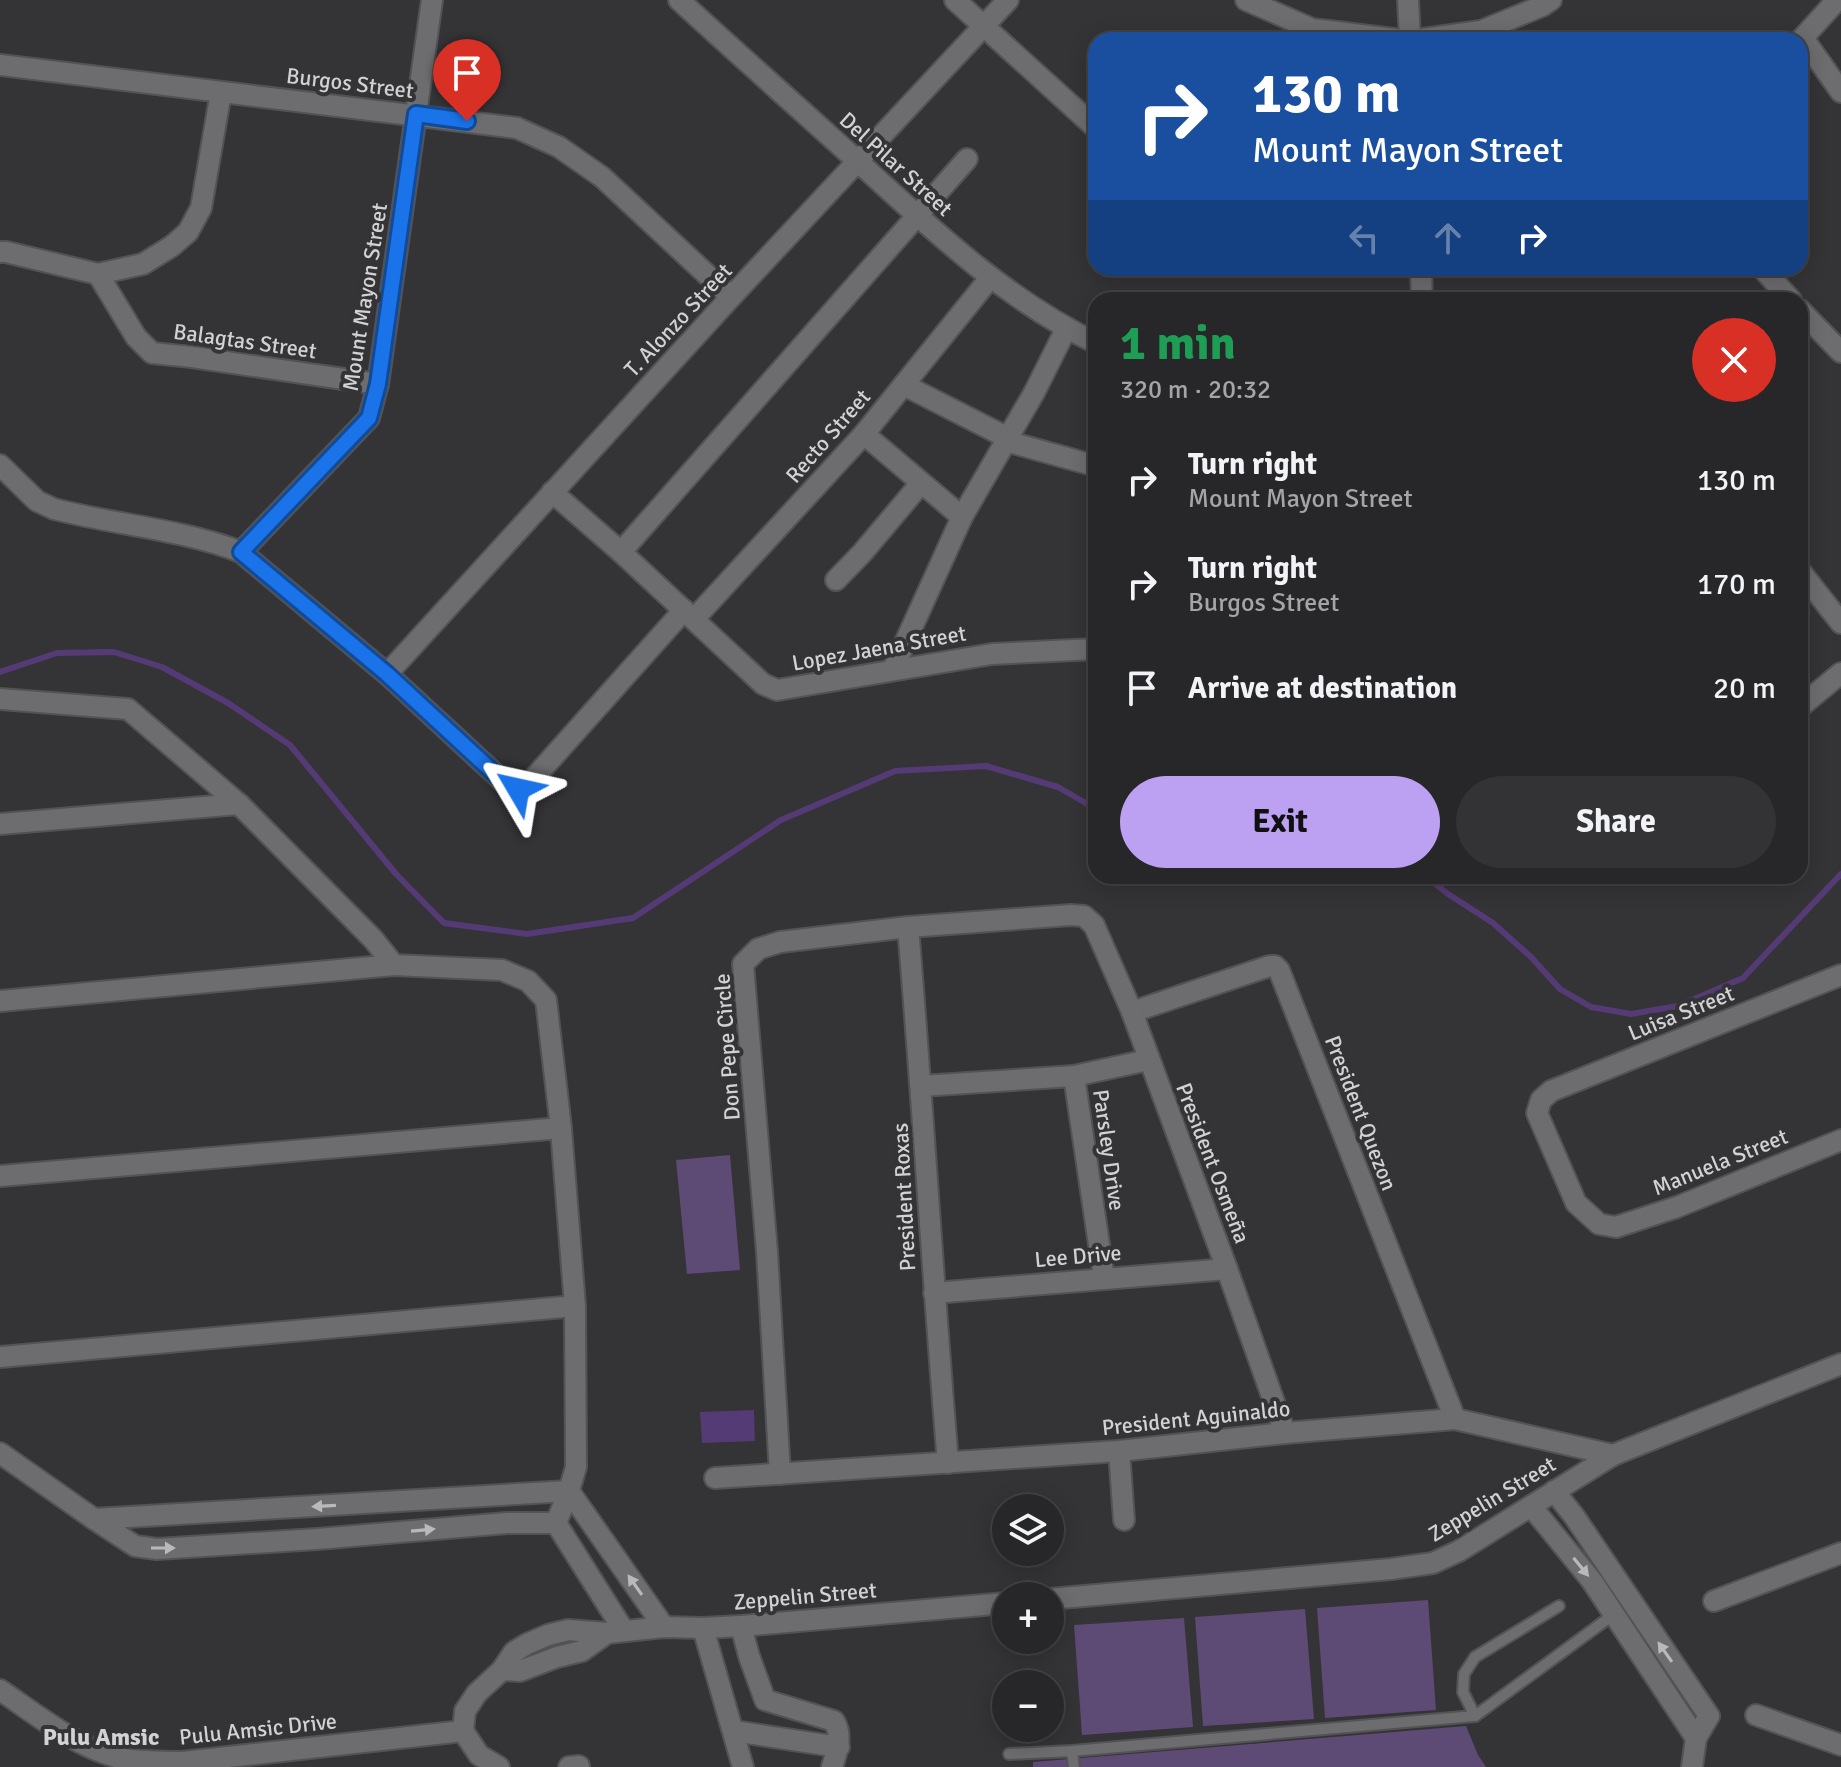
<!DOCTYPE html>
<meta charset="utf-8">
<style>
:root{--surface:#272628;--page:#333234;--text:#f1f3f6;--muted:#a4a5a8;--line:#434345;--accent:#bca0f2}
body{margin:0;font-family:Signika,sans-serif;background:var(--page);color:var(--text);height:100vh;display:flex;flex-direction:column;font-size:30px;white-space:nowrap}
*{box-sizing:border-box;margin:0}
p{font-size:26px;color:var(--muted)}
.icon{flex:none;width:44px;height:44px;fill:none;stroke:currentColor;stroke-width:2;stroke-linecap:round;stroke-linejoin:round}
.map{position:relative;flex:1;overflow:hidden}
.sheet{position:absolute;left:1088px;top:292px;width:720px;height:592px;display:flex;flex-direction:column;background:var(--surface);border-radius:24px;box-shadow:0 4px 20px #0003,0 0 0 2px var(--line)}
.sheet>*{flex:none}
.top-card{position:absolute;left:1088px;top:32px;width:720px;height:244px;border-radius:24px;box-shadow:0 4px 20px #0003,0 0 0 2px var(--line);background:#1a4fa0;color:#fff;overflow:hidden}
.buttons{position:absolute;left:992px;top:1494px;display:grid;gap:16px}
.buttons a{display:grid;place-items:center;width:72px;height:72px;border-radius:50%;background:var(--surface);box-shadow:0 4px 20px #0003,0 0 0 2px var(--line);font-size:40px}
.pin{position:absolute;display:grid;place-items:center;width:68px;height:68px;color:#fff;margin:-82px -34px;border-radius:50% 50% 50% 0;rotate:-45deg;box-shadow:0 0 8px #0007}
.pin .icon{rotate:45deg}
.me{position:absolute;width:88px;margin:-44px;rotate:306deg;stroke-linejoin:round;filter:drop-shadow(0 0 6px #0008)}
.turn{display:flex;align-items:center;gap:28px;height:168px;padding:0 32px;font-size:36px}
.turn .icon{width:104px;height:104px;stroke-width:2.5}
.turn b{display:block;font-size:56px;line-height:68px}
.lanes{display:flex;align-items:center;height:76px;padding:0 32px;background:#0003;justify-content:center;gap:40px;direction:ltr}
.lanes .off{opacity:.35}
.round{display:grid;place-items:center;flex:none;width:84px;height:84px;border-radius:42px;background:var(--page)}
.summary{display:flex;align-items:center;justify-content:space-between;height:136px;padding:0 32px}
h1{font-size:48px;font-weight:800;line-height:60px;color:#1e9e55}
.cta{display:flex;gap:16px;margin-top:auto;padding:16px 32px}
.cta a{flex:1;height:92px;border-radius:48px;background:var(--accent);color:#111;font-size:32px;font-weight:800;line-height:92px;text-align:center}
.cta a+a{background:var(--page);color:var(--text)}
ul{padding:0;list-style:none}
li{display:flex;align-items:center;gap:24px;height:104px;padding:0 32px}
li div{flex:1}
li b{display:block;font-size:30px}
li em{font-style:normal}
.map>svg:first-child{display:block}
.green{fill:#5d4b75}
.water{fill:#553b75}
.lines{fill:none;stroke-linecap:round;stroke-linejoin:round}
.stream{stroke:#553b75;stroke-width:6}
.lane-casing{stroke:#535254;stroke-width:14}
.street-casing{stroke:#535254;stroke-width:24}
.lane{stroke:#6d6c6f;stroke-width:10}
.street{stroke:#6d6c6f;stroke-width:20}
.oneway{fill:#b9b8ba}
.route-casing{stroke:#114b97;stroke-width:20}
.route{stroke:#1a73e8;stroke-width:14}
.labels{text-anchor:middle;dominant-baseline:central;stroke-width:8;stroke-linejoin:round;paint-order:stroke}
.street-label{font-size:22px;fill:#d2d1d3;stroke:#343336}
.neighbourhood-label{font-size:24px;font-weight:bold;fill:#d2d1d3;stroke:#343336}
</style>
<div class="map">
<svg width="1841" height="1767" viewBox="0 0 1841 1767">
<rect width="100%" height="100%" fill="#343336"/>
<g class="green">
<polygon points="730,1155 740,1270 687,1274 676,1160"/>
<polygon points="1428,1600 1436,1710 1325,1718 1317,1608"/>
<polygon points="1305,1609 1314,1719 1203,1726 1195,1617"/>
<polygon points="1184,1618 1193,1727 1082,1735 1074,1625"/>
<polygon points="1466,1726 1478,1755 1486,1767 1033,1767 1033,1762"/>
</g>
<polygon class="water" points="754,1410 755,1441 702,1443 700,1412"/>
<g class="lines">
<g class="stream">
<polyline points="0,672 57,653 114,652 162,667 228,703 290,745 396,874 444,923 527,934 633,918 781,820 895,771 986,766 1058,787 1096,809"/>
<polyline points="1207,876 1212,879 1221,876"/>
<polyline points="1425,876 1448,894 1493,923 1531,957 1560,989 1591,1007 1631,1014 1678,1006 1743,978 1841,874"/>
</g>
<defs>
<g id="lane">
<polyline points="1475,1716 1463,1692 1464,1674 1475,1657 1559,1606"/>
<polyline points="1072,1751 1074,1767"/>
<polyline points="1009,1754 1072,1751 1475,1716 1617,1612"/>
</g>
<g id="street">
<path d="M 679,0 C 740,56 802,111 864,167 C 936,233 1008,301 1096,343"/>
<polyline points="955,0 1096,128"/>
<polyline points="1246,0 1312,29 1402,40"/>
<polyline points="1408,0 1410,40"/>
<polyline points="1803,38 1841,92"/>
<polyline points="1416,40 1481,31 1542,6 1551,0"/>
<polyline points="1800,41 1837,0"/>
<polyline points="0,65 517,128 559,147 602,177 731,297"/>
<polyline points="0,252 6,252 98,274 143,264 172,246 188,232 201,208 221,92"/>
<polyline points="1421,268 1422,300"/>
<polyline points="1762,268 1791,300"/>
<polyline points="98,274 136,337 152,353 192,357 378,384"/>
<polyline points="1800,310 1841,352"/>
<polyline points="904,385 1008,438"/>
<polyline points="864,434 962,517"/>
<polyline points="1006,441 1034,393 1066,329"/>
<path d="M 0,465 L 37,501 L 54,509 C 116,525 181,529 241,552 L 387,674 L 507,785 L 518,789 L 526,787 L 684,610"/>
<polyline points="552,492 621,552 763,684 777,690 992,654 1096,649"/>
<polyline points="241,552 369,418 378,384 432,0"/>
<polyline points="621,552 967,159"/>
<polyline points="1800,571 1841,623"/>
<polyline points="836,580 863,552 921,483"/>
<polyline points="694,619 864,434 990,278"/>
<polyline points="893,669 962,517 1006,441 1096,466"/>
<polyline points="387,674 731,297 1008,0"/>
<polyline points="0,699 128,709 239,804 373,939 394,965"/>
<polyline points="1800,707 1841,673"/>
<polyline points="0,824 239,804"/>
<path d="M 908,927 C 923,1106 933,1285 948,1463"/>
<polyline points="1841,975 1551,1091 1541,1100 1537,1113 1576,1203 1599,1224 1616,1227 1677,1207 1841,1140"/>
<polyline points="0,1001 394,965 502,970 528,981 546,1000 561,1128 575,1306 576,1467 569,1491 556,1523"/>
<polyline points="1132,1012 1270,966 1275,966 1279,970 1455,1419"/>
<polyline points="1074,1076 1104,1278"/>
<polyline points="921,1086 1074,1076 1148,1060"/>
<polyline points="0,1176 561,1128"/>
<polyline points="934,1293 1227,1269"/>
<polyline points="0,1357 575,1306"/>
<polyline points="1119,1451 1124,1520"/>
<polyline points="0,1453 94,1519 135,1546 157,1549 317,1539 507,1523 556,1523 624,1631"/>
<polyline points="780,1474 767,1252 743,964 758,949 780,942 908,927 1071,915 1084,916 1094,925 1132,1012 1227,1269 1285,1433"/>
<polyline points="715,1478 1119,1451 1285,1433 1455,1419 1613,1455"/>
<polyline points="1554,1491 1574,1516 1709,1716 1696,1738 1692,1767"/>
<polyline points="1531,1506 1592,1581 1696,1738"/>
<polyline points="94,1519 569,1491 664,1627"/>
<polyline points="1050,1599 1391,1569 1433,1563 1459,1551 1613,1455 1841,1364"/>
<polyline points="1714,1601 1841,1553"/>
<path d="M 741,1626 L 749,1656 L 765,1700 L 834,1721 C 843,1736 837,1751 832,1767"/>
<polyline points="703,1628 743,1767"/>
<polyline points="502,1670 520,1671 557,1657 582,1651 607,1633"/>
<path d="M 0,1690 C 37,1715 76,1747 120,1758 C 141,1763 162,1761 183,1762 L 463,1731 L 465,1711 L 477,1693 L 502,1670 L 514,1652 L 527,1644 L 548,1635 L 568,1630 L 607,1633 L 664,1627 L 703,1628 L 741,1626 L 1006,1603"/>
<polyline points="1756,1715 1841,1745"/>
<polyline points="463,1731 479,1755 499,1767"/>
<polyline points="734,1731 839,1747"/>
<polyline points="569,1767 579,1766"/>
</g>
</defs>
<use href="#lane" class="lane-casing"/>
<use href="#street" class="street-casing"/>
<use href="#lane" class="lane"/>
<use href="#street" class="street"/>
</g>
<defs><path id="oneway-solid" d="M-6-.8H1V-3.2L6.5 0L1 3.2V.8H-6Z" transform="scale(2)"/></defs>
<g class="oneway">
<use href="#oneway-solid" transform="translate(324 1506) rotate(177)"/>
<use href="#oneway-solid" transform="translate(423 1530) rotate(-5)"/>
<use href="#oneway-solid" transform="translate(163 1548)"/>
<use href="#oneway-solid" transform="translate(1581 1567) rotate(51)"/>
<use href="#oneway-solid" transform="translate(635 1585) rotate(-125)"/>
<use href="#oneway-solid" transform="translate(1665 1652) rotate(-125)"/>
</g>
<g class="lines">
<defs>
<polyline id="route" points="467,121 416,114 378,384 369,418 241,552 387,674 507,785 518,789"/>
</defs>
<use href="#route" class="route-casing"/>
<use href="#route" class="route"/>
</g>
<g class="labels">
<g class="street-label">
<text transform="translate(350 83) rotate(7)">Burgos Street</text>
<text transform="translate(896 164) rotate(42)">Del Pilar Street</text>
<text transform="translate(365 297) rotate(-81)">Mount Mayon Street</text>
<text transform="translate(678 320) rotate(-47)">T. Alonzo Street</text>
<text transform="translate(245 341) rotate(8)">Balagtas Street</text>
<text transform="translate(828 436) rotate(-49)">Recto Street</text>
<text transform="translate(879 648) rotate(-10)">Lopez Jaena Street</text>
<text transform="translate(1681 1013) rotate(-22)">Luisa Street</text>
<text transform="translate(727 1047) rotate(-94)">Don Pepe Circle</text>
<text transform="translate(1361 1113) rotate(69)">President Quezon</text>
<text transform="translate(1109 1150) rotate(82)">Parsley Drive</text>
<text transform="translate(1720 1162) rotate(-22)">Manuela Street</text>
<text transform="translate(1213 1163) rotate(69)">President Osmeña</text>
<text transform="translate(904 1197) rotate(-93)">President Roxas</text>
<text transform="translate(1078 1256) rotate(-5)">Lee Drive</text>
<text transform="translate(1196 1418) rotate(-6)">President Aguinaldo</text>
<text transform="translate(1492 1499) rotate(-31)">Zeppelin Street</text>
<text transform="translate(805 1596) rotate(-5)">Zeppelin Street</text>
<text transform="translate(258 1729) rotate(-6)">Pulu Amsic Drive</text>
</g>
<g class="neighbourhood-label">
<text x="101" y="1737">Pulu Amsic</text>
</g>
</g>
</svg>
<div class="buttons">
<a><svg class="icon" aria-label="layers" viewBox="0 0 24 24"><path d="M12 4l9 5-9 5-9-5zM3 14l9 5 9-5"/></svg></a>
<a>+</a>
<a>−</a>
</div>
<div class="pin" style="left:467px;top:121px;background:#d93025"><svg class="icon" aria-label="arrive" viewBox="0 0 24 24"><path d="M6 21V4h12l-3 4 3 4H6"/></svg></div>
<svg class="me" style="left:518px;top:789px" viewBox="-20 -20 40 40"><path d="M0-17L14 15 0 8-14 15z" fill="#1a73e8" stroke="#fff" stroke-width="4"/></svg>
<div class="top-card">
<div class="turn"><svg class="icon" aria-label="right" viewBox="0 0 24 24"><path d="M7 20v-9h11M14 6l5 5-5 5"/></svg><div><b>130 m</b>Mount Mayon Street</div></div>
<div class="lanes"><svg class="icon off" aria-label="left" viewBox="0 0 24 24"><path d="M17 20v-9H6M10 6l-5 5 5 5"/></svg><svg class="icon off" aria-label="ahead" viewBox="0 0 24 24"><path d="M12 20V5M6 11l6-6 6 6"/></svg><svg class="icon" aria-label="right" viewBox="0 0 24 24"><path d="M7 20v-9h11M14 6l5 5-5 5"/></svg></div>
</div>
<section class="sheet">
<div class="summary"><div><h1>1 min</h1><p>320 m · 20:32</p></div><a class="round" style="background:#d93025;color:#fff"><svg class="icon" aria-label="close" viewBox="0 0 24 24"><path d="M6 6l12 12M18 6L6 18"/></svg></a></div>
<ul>
<li><svg class="icon" aria-label="right" viewBox="0 0 24 24"><path d="M7 20v-9h11M14 6l5 5-5 5"/></svg><div><b>Turn right</b><p>Mount Mayon Street</p></div><em>130 m</em></li>
<li><svg class="icon" aria-label="right" viewBox="0 0 24 24"><path d="M7 20v-9h11M14 6l5 5-5 5"/></svg><div><b>Turn right</b><p>Burgos Street</p></div><em>170 m</em></li>
<li><svg class="icon" aria-label="arrive" viewBox="0 0 24 24"><path d="M6 21V4h12l-3 4 3 4H6"/></svg><div><b>Arrive at destination</b></div><em>20 m</em></li>
</ul>
<div class="cta"><a>Exit</a><a>Share</a></div>
</section>
</div>
